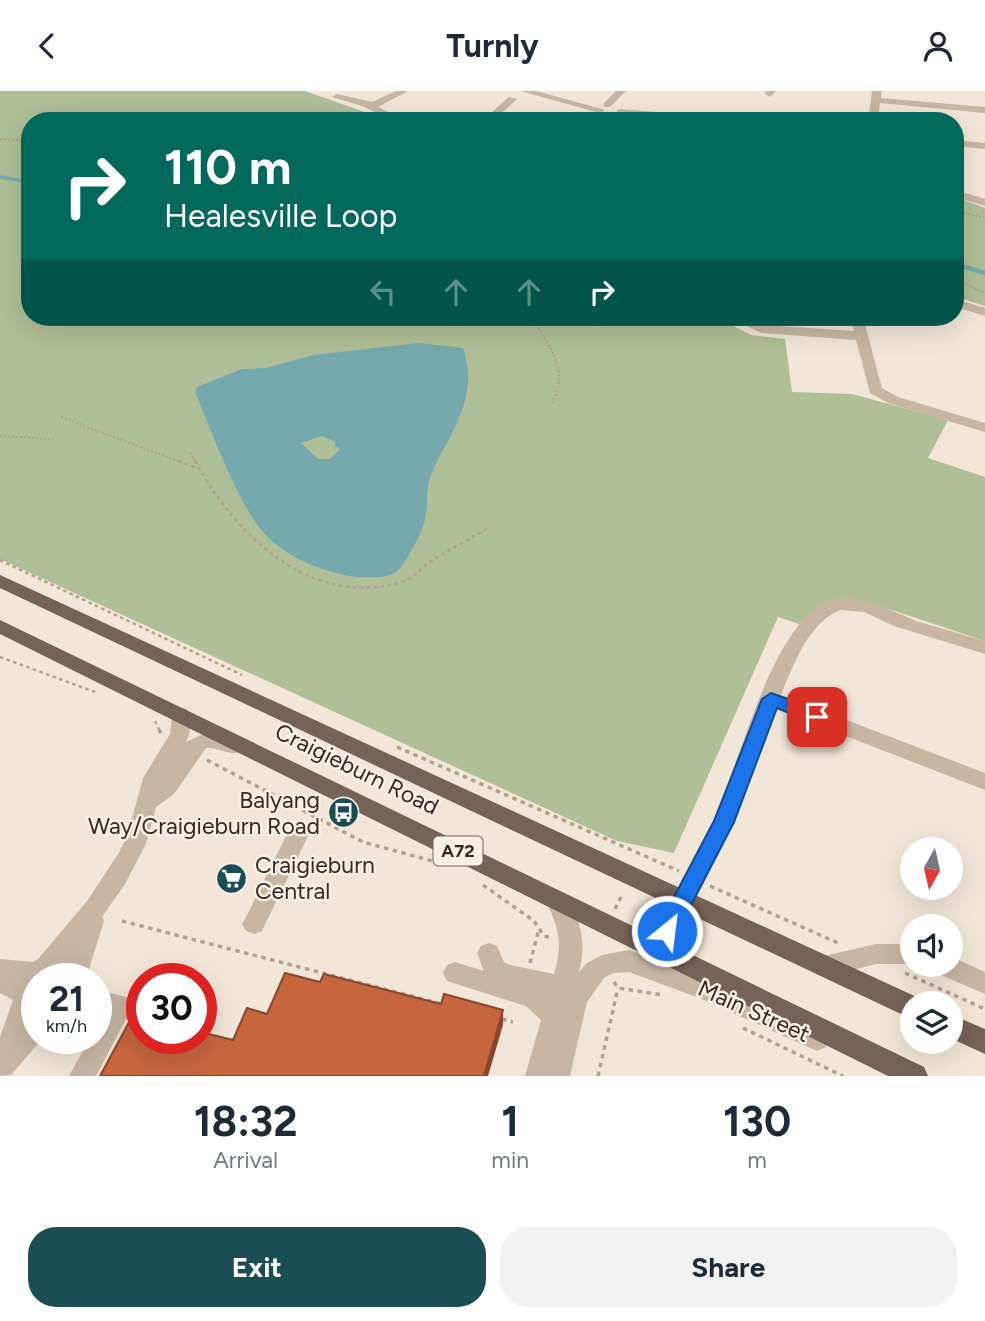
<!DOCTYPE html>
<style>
:root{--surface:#fff;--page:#f2f2f3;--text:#1f2937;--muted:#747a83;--accent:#1b4e54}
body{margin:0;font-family:Figtree,sans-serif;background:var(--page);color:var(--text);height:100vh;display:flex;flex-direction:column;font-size:26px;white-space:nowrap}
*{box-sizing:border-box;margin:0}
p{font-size:23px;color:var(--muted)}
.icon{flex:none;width:38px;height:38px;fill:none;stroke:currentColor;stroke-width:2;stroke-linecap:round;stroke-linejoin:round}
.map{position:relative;height:985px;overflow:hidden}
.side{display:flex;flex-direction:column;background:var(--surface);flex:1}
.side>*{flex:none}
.hud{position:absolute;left:21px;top:21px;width:943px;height:214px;border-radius:28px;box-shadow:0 7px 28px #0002;background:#00695c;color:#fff;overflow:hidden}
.needle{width:46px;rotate:188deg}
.controls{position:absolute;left:900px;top:746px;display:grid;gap:14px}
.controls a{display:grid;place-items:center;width:63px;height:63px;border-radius:50%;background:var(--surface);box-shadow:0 7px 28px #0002;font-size:35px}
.speed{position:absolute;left:21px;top:872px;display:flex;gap:14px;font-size:35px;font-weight:700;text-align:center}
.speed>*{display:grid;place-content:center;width:91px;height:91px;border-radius:50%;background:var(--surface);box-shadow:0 7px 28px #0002;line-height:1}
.speed small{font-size:18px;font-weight:400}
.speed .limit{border:10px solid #d22;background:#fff;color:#111}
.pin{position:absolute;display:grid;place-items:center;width:60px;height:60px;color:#fff;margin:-30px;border-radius:14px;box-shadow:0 4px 10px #0006}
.me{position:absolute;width:77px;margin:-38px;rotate:29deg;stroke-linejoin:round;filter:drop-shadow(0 0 5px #0008)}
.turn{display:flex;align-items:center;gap:24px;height:147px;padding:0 28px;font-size:32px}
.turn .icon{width:91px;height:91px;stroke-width:2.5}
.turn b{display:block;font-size:49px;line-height:60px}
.lanes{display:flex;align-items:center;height:66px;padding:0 28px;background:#0003;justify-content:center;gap:35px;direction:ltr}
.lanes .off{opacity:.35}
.eta{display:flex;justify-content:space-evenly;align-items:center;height:119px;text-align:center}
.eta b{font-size:42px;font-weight:700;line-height:49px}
.action{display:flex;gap:14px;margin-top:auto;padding:14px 28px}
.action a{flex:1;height:80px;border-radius:28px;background:var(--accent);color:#fff;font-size:28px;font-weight:700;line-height:80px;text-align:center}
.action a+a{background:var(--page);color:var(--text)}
header{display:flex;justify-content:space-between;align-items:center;height:91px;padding:0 28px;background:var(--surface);font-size:32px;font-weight:700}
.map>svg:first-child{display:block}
.green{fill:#b0bf97}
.water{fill:#76a9ae;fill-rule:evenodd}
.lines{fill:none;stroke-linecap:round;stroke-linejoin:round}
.stream-far1{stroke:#76a9ae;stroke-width:3.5}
.stream{stroke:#76a9ae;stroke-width:4.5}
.path-far2{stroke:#b4a08d;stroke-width:2;stroke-dasharray:2 2;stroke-linecap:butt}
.path-far1{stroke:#b4a08d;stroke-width:2.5;stroke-dasharray:3.5 3.5;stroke-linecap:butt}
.path{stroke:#b4a08d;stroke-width:3.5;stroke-dasharray:4.5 4.5;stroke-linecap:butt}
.minor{fill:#c8b6a3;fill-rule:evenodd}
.major{fill:#766256;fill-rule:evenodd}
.shaded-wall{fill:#8b472c}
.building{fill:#c6663f;stroke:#8b472c;stroke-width:2}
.route{fill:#1a73e8;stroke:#114b97;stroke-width:2}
.labels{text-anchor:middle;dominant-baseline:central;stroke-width:5;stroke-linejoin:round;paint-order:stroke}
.shield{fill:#f9f0e3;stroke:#6e655e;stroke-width:2}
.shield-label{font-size:18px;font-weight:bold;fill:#332a25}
.near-street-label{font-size:23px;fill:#332a25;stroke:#f9f0e3}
.near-poi-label{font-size:23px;fill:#332a25;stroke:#f9f0e3;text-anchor:end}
</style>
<header><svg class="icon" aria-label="back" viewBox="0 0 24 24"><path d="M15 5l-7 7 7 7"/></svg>Turnly<svg class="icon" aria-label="person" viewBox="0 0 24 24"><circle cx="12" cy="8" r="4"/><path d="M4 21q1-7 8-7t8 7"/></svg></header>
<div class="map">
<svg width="985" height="985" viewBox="0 0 985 985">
<rect width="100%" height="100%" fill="#f1e6d7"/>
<g class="green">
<polygon points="0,0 305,0 379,26 374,30 30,30 30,226 716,226 751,244 785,248 792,301 852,303 948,329 928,367 985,386 985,550 880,515 830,510 799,533 778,526 674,762 617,750 0,468"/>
<polygon points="956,106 985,117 985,215 956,206"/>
</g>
<path class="water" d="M 419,252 L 463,257 C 480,304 452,339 432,381 C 425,395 429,413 425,428 C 422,442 410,464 401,476 C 393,488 370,487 357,486 C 320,481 277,463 256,432 C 233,399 211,339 195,301 L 197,296 L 242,278 L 265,277 L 314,264 ZM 322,345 L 335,351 L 335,355 L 340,358 L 330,368 L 318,368 L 301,352 Z"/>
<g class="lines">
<polyline class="stream-far1" points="0,86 30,91"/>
<polyline class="stream" points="956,173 985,182"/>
<g class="path-far2">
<polyline points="0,48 30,50"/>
<polyline points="956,120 985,127"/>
<polyline points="956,189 985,202"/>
<path d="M 532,226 C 549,259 570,274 552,312"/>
<polyline points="61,326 183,372"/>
<polyline points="0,345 53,348"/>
<polyline points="190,361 196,372"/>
</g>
<g class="path-far1">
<polyline points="178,370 197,377"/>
<path d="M 195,370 C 235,444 313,520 404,490 C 414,487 421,477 430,471 C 449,458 470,448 490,436"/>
<polyline points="0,469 242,584"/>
<polyline points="0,566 95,601"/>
<polyline points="155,630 160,640"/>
</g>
<g class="path">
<polyline points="159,639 161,642"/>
<polyline points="397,656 679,780"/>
<polyline points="207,669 363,751 440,772"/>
<polyline points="483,794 534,830 544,845 552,847"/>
<polyline points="710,795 838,852"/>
<polyline points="615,818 623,802"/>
<polyline points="122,830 442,913"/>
<polyline points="530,872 539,838"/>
<polyline points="905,882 985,918"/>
<polyline points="614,891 618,897 663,904"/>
<polyline points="502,928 513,931"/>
<polyline points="743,937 843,985"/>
<polyline points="598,985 618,897"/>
</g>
<g class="minor">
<polygon points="396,0 408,0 378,16 406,30 392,30 365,16 332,6 337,3 372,11"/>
<polygon points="520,0 536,0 605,19 600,22"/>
<polygon points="616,0 626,0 610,16 604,16 604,12"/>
<polygon points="766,0 776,0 770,6 765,3"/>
<polygon points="872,0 882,0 881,7 985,16 985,22 880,12 878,30 868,30"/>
<polygon points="509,6 517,8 493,30 482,30"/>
<polygon points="620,18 728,27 733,30 690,30 617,23 617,19"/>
<polygon points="956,49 985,52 985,58 956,55"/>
<polygon points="956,99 985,108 985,115 956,106"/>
<polygon points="956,208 985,217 985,225 956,216"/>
<polygon points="728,226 745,226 764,234 854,240 850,226 863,226 882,297 898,306 985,332 985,341 888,312 870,302 856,249 761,242"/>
<path d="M 848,506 L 875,512 L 916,530 L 985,550 L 985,563 L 894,535 L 864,521 L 840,519 C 808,532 793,575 781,604 L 985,682 L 985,699 L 776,618 L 735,731 L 665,865 L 657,868 L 649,865 L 645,858 C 666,814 694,775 713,731 C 739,674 769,544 822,513 C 829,508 839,507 848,506 Z"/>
<path d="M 180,616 L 187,618 C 193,629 191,640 186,651 L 208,641 L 241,651 L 244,656 L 241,661 C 229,665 219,656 206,657 L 174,703 L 156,716 L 146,753 L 125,793 L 102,826 L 104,830 L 86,887 L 61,887 L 58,884 L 37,887 L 37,947 L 43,947 L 11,984 L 0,985 L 0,946 L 13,909 L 0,902 L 0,868 L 33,871 L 38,868 L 87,810 L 118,763 L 127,746 L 143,687 L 170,643 L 173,618 Z"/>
<polygon points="297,736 305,739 308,745 262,840 254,843 246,840 242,833 246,826 289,739"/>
<path d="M 557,800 L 565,803 C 581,830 587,850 579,881 L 587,872 L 602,864 L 629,859 L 719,892 L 826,940 L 830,948 L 826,956 L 817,960 L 702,908 L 629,881 L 613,882 L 604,887 L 587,911 L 570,985 L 525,985 L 541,929 L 526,915 L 447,890 L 443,882 L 447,874 L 455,871 L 484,880 L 477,862 L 481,855 L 489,852 L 497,855 L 504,871 L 510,874 L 554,883 C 563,852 559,838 546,810 L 549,803 Z"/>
<polygon points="876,853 912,853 913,873 876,873 824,886 816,883 812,875 816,867"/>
<polygon points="950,865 985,881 985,903 934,881 930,873 950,873"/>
<polygon points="106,901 142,910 142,932 126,928 96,985 69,985 90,947 96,947 96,935 103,922 97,920 96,907"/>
</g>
<g class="major">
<polygon points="0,484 921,908 922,912 912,912 912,927 903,924 0,497"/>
<polygon points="0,529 924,976 928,985 888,985 0,543"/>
<polygon points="950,923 985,938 985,963 950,947"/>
</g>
</g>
<polygon class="shaded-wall" points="503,919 503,934 488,985 484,985"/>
<polygon class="building" points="285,882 320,891 324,883 441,913 444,903 503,919 484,985 100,985 134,922 142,925 142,947 201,947 201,941 233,949 247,917 267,923"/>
<polygon class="route" points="771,602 824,621 826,626 817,633 777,617 734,731 674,847 667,850 659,847 656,840 714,730 762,608"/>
<defs>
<symbol id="bus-disc" viewBox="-11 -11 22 22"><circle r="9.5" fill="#1b4e54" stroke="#f9f0e3"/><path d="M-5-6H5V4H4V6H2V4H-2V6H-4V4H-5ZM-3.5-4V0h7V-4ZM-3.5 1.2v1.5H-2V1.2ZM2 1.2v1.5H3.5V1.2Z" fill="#fff"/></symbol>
<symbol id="supermarket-disc" viewBox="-11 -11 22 22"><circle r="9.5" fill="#1b4e54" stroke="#f9f0e3"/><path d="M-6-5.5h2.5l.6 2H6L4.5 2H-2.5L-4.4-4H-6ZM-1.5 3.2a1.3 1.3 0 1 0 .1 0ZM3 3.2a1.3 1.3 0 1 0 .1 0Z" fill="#fff"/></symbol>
</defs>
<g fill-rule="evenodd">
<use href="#bus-disc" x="326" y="704" width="35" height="35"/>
<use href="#supermarket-disc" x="214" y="770" width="35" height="35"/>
</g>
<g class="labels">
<rect class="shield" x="433.5" y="745.5" width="49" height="29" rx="5"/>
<g class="shield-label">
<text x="458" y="760">A72</text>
</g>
<g class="near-street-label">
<text transform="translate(357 678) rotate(26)">Craigieburn Road</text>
<text transform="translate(754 920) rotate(24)">Main Street</text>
</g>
<g class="near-poi-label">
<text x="320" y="709">Balyang<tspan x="320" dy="26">Way/Craigieburn Road</tspan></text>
<text x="255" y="774" text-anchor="start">Craigieburn<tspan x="255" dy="26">Central</tspan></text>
</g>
</g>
</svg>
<div class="controls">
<a><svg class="needle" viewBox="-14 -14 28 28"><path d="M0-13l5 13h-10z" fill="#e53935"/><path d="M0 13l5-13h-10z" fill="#747a83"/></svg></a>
<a><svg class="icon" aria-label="sound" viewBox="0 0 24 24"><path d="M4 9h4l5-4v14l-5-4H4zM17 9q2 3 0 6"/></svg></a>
<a><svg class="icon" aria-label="layers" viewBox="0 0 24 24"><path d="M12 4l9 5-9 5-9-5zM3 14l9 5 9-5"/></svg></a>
</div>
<div class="speed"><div>21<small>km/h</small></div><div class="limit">30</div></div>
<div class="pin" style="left:817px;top:626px;background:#d93025"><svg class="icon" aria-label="arrive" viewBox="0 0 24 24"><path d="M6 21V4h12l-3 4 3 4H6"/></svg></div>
<svg class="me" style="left:667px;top:840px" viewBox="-20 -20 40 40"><circle r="17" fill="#1a73e8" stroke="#fff" stroke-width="3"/><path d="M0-11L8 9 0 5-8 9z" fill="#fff"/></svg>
<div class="hud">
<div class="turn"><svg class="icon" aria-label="right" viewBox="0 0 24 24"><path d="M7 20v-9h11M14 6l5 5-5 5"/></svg><div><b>110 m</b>Healesville Loop</div></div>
<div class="lanes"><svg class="icon off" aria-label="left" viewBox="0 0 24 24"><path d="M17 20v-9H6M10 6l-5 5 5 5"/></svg><svg class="icon off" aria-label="ahead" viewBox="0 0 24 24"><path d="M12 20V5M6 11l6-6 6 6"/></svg><svg class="icon off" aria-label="ahead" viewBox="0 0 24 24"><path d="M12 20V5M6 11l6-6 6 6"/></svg><svg class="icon" aria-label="right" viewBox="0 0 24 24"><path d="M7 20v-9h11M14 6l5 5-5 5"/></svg></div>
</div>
</div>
<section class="side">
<div class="eta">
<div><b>18:32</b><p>Arrival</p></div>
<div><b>1</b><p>min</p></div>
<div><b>130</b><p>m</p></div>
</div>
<div class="action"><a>Exit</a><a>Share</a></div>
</section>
